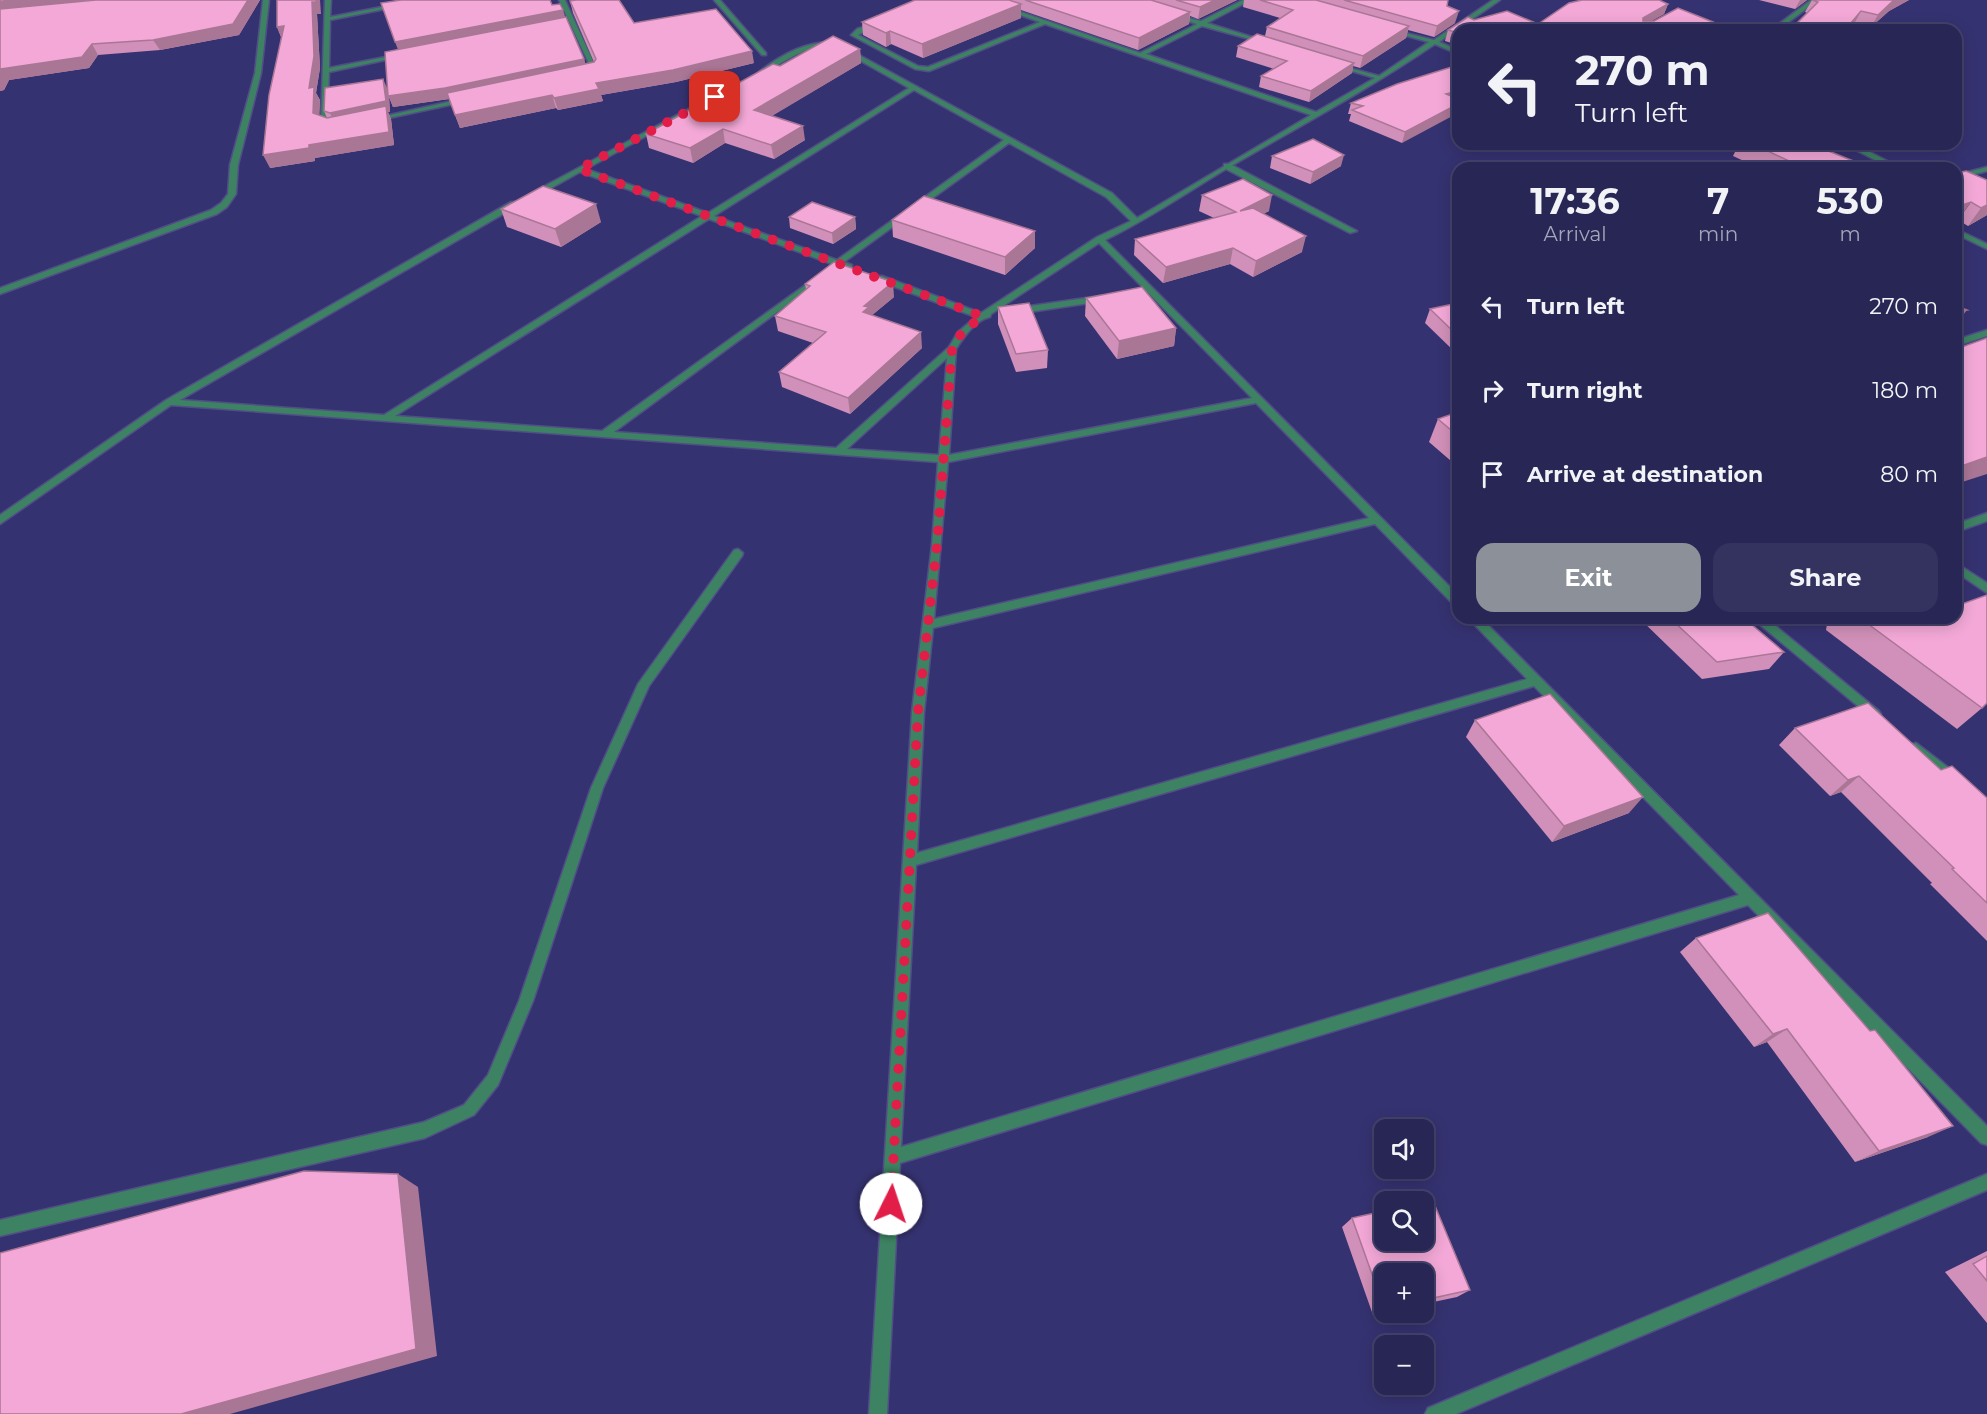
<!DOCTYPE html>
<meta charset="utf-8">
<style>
:root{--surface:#282655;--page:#34325f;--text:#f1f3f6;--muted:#a5a5b9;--line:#44436c;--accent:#8c9099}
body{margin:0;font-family:Montserrat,sans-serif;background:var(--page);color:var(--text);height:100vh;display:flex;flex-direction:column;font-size:22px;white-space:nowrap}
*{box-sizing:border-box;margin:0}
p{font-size:20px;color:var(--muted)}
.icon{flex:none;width:33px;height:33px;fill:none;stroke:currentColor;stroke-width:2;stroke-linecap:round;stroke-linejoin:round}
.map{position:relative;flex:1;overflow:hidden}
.sheet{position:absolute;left:1452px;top:162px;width:510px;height:462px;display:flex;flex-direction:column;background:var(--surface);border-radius:18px;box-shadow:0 3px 15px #0003,0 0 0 2px var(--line)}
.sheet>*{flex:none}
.guide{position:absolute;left:1452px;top:24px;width:510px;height:126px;border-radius:18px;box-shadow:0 3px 15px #0003,0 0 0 2px var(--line);background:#282655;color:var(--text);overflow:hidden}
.controls{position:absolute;left:1374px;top:1119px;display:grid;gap:12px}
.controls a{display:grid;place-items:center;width:60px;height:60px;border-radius:12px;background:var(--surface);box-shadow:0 3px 15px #0003,0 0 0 2px var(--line);font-size:30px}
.pin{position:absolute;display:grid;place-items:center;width:51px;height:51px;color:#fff;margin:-26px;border-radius:12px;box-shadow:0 3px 9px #0006}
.me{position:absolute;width:66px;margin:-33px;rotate:4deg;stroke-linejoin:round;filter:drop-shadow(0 0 4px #0008)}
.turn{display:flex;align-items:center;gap:21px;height:126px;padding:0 24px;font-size:27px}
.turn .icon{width:78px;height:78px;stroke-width:2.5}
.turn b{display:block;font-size:42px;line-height:51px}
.eta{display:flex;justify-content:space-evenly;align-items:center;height:102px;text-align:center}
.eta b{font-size:36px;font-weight:700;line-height:42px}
.cta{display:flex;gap:12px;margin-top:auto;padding:12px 24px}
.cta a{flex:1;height:69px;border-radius:18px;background:var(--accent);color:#fff;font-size:24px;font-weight:700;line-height:69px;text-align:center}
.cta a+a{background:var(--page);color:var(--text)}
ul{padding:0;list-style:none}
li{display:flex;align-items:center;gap:18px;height:84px;padding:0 24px}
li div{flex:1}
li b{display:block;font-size:22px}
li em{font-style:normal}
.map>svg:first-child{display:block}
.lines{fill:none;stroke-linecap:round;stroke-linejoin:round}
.service-casing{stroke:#514e87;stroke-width:3}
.minor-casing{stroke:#514e87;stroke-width:3}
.service{fill:#3d8262;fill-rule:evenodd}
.minor{fill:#3d8262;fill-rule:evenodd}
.wall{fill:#d190b9}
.shaded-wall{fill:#aa7696}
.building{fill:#f3a8d7;stroke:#aa7696;stroke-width:1.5}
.route{stroke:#e11d48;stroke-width:10;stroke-dasharray:0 18}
</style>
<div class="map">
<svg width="1987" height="1414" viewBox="0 0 1987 1414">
<rect width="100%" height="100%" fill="#353271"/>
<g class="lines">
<defs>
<g id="service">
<polygon points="263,0 269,0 261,73 238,165 236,194 227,207 217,214 0,294 0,288 211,210 221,203 228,194 230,165 255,73"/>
<polygon points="1844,144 1854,144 1901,168 1891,168"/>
<polygon points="1224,164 1230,164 1357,231 1350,233 1224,168"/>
<polygon points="738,549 743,553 742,556 649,686 603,788 533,1001 498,1085 474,1115 425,1138 0,1236 0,1220 424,1122 464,1105 488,1075 519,1001 591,788 638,684 734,550"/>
</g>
<g id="minor">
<polygon points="325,0 331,0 330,17 397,4 400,6 330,20 329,68 401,54 404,56 329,72 327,124 334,128 331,130 321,125"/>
<polygon points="559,0 565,0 598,72 592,75 589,73 592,70"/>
<polygon points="714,0 720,0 766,53 766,55 762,55"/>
<path d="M 977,0 L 986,0 L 1140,53 L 1197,24 L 1172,16 L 1172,14 L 1201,21 L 1243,0 L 1251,0 L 1207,23 L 1268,42 L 1268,44 L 1202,26 L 1146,54 L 1316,112 L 1375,78 L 1335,66 L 1335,64 L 1379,76 L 1429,42 L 1389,31 L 1389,29 L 1434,40 L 1493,0 L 1500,0 L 1439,42 L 1458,50 L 1458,54 L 1435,44 C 1369,89 1300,126 1231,166 C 1189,191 1149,219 1105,240 L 1458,595 L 1458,606 L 1454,605 L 1375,524 L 933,628 L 924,712 L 917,853 L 1527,679 L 1468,618 L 1481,618 L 1987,1126 L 1987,1145 L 1981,1143 L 1748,905 L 900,1163 L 887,1414 L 869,1414 L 912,712 L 932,545 L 938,462 L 171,405 L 0,524 L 0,515 L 166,400 L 511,202 L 517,202 L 517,206 L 180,400 L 384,415 L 702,216 L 580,172 L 535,197 L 528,195 L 692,107 L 697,108 L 586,169 L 708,213 L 909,88 L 834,46 C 808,44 786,61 764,73 L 759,72 C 779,56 810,38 837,43 L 1112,193 L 1137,218 L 1311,115 L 1045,24 L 929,71 L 915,69 L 851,35 L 857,29 L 878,22 L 878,24 L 858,35 L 918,66 L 928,67 L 1040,22 ZM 914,90 L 1004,140 L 837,260 L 714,216 ZM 1009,143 L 1106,197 L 1131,221 L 1097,237 L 981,313 L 882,276 L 876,276 L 876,280 L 976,317 L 958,332 L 949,347 L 836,448 L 614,432 L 821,280 L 821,276 L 818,276 L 602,431 L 395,416 L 709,219 L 832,264 L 830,266 L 831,268 L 839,266 L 852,269 L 852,265 L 844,262 ZM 1099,243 L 1252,398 L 949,455 L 956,349 C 964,337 975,320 990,317 L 991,314 ZM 947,358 L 939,455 L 847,449 ZM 1256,403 L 1369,518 L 934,619 L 948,462 ZM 1534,686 L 1739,895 L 901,1147 L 916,865 Z"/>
<polygon points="1811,0 1818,0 1778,30 1771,30"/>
<polygon points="466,98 469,100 468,101 375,121 372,119"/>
<polygon points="1987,167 1987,171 1956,179 1956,175"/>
<polygon points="1956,229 1987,244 1987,249 1956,234"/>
<polygon points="1100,296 1104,299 1103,301 1016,314 1012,311 1016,308"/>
<polygon points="1987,330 1987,336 1956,346 1956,340"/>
<polygon points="1987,513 1987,521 1956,532 1956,524"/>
<polygon points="1956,563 1987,583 1987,593 1956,572"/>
<polygon points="1752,618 1766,618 1879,711 1881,714 1879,717 1871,717"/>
<polygon points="1916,743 1958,775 1960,779 1958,783 1954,784 1950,783 1912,752 1910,748 1912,744"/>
<polygon points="1987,1174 1987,1190 1456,1414 1425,1414 1428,1408"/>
</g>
</defs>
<use href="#service" class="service-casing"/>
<use href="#minor" class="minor-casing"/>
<use href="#service" class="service"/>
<use href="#minor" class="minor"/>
</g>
<g class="wall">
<polygon points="0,0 260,0 239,35 160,50 98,55 89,68 9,80 4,90 0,91"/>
<polygon points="277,0 321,14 317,14 320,68 316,93 320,100 319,115 327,118 324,111 387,89 398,49 552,5 565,17 584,59 585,64 594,62 573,13 570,1 754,63 676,82 601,95 603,101 558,110 556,108 460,128 449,99 393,107 389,97 390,112 388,112 391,119 394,145 315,158 315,161 270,168 281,37 277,27"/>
<polygon points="915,0 1237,0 1198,19 1190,16 1189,24 1138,50 1021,10 1021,18 923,58 891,44 886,47 863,35 862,22"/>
<polygon points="1244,0 1448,0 1447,6 1455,23 1434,37 1408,30 1406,38 1360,68 1353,66 1352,73 1309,102 1259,87 1261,76 1274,69 1236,57 1238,46 1265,36 1267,27 1280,18 1243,7"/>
<polygon points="1759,0 1807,0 1795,9"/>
<polygon points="1812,0 1909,0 1889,11 1871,27 1854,24 1849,30 1790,30 1807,13 1805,12"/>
<polygon points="1668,4 1664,14 1651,21 1713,22 1709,30 1458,30 1458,45 1445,41 1448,30 1474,20 1538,24"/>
<polygon points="860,49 861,63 771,116 805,140 774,159 725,143 693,163 649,148 646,134 780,66"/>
<polygon points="1458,66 1402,143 1349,121 1351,114 1348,114 1351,103"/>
<polygon points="1739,144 1811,144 1871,168 1759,168 1733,156"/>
<polygon points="1272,156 1341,166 1310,184 1270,168"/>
<polygon points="1987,180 1987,215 1968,226 1958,220"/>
<polygon points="1202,195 1269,211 1263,214 1302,252 1253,277 1230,264 1163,283 1134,255 1135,239 1214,218 1199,211"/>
<polygon points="501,209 601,222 561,247 507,227"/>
<polygon points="789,217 855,217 856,229 833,244 790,228"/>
<polygon points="892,220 1035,231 1035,248 1005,275 893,237"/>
<polygon points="805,284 894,297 872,315 922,348 850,414 782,387 779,372 813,343 778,331 775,316 806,289"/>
<polygon points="1086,298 1176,328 1174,346 1117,359 1085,316"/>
<polygon points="1458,303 1458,355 1425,323 1430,309"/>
<polygon points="998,307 1048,350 1047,368 1016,372 998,324"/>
<polygon points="1458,412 1458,467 1429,442 1438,419"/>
<polygon points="1639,618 1744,618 1784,652 1769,669 1702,679"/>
<polygon points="1828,618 1956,618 1982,708 1957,729 1826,630"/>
<polygon points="1475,720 1629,813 1552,842 1466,737"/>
<polygon points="1795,728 1941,770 1987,798 1987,941 1930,884 1932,883 1841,792 1830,796 1779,745"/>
<polygon points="1696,938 1870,1031 1928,1137 1855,1162 1767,1042 1754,1047 1680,952"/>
<polygon points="1352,1218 1470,1290 1457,1297 1424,1304 1424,1274 1384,1274 1384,1312 1373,1315 1342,1227"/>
<polygon points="1987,1251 1987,1323 1945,1272"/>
</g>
<g class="shaded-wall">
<polygon points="18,0 139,0 0,13 0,2"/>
<polygon points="248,0 260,0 239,35 160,50 153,40"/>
<polygon points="316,0 320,0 321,14 317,14 320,68 316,93 320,100 319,126 313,113 309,88 312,2"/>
<polygon points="1215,0 1237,0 1198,19 1200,7"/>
<polygon points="1800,0 1807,0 1795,9"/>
<polygon points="1894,0 1909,0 1889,11 1871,27 1878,15"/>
<polygon points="1021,4 1021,18 923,58 922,44"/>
<polygon points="1668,4 1664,14 1639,28 1643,18"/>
<polygon points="563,10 566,20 399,52 395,42"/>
<polygon points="1459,11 1455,23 1434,37 1437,26"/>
<polygon points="1861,11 1854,24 1849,30 1845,30"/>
<polygon points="1190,12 1189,24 1138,50 1139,38"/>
<polygon points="1713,22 1709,30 1700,30"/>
<polygon points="284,26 282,39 277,27"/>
<polygon points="1409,26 1406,38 1360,68 1363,56"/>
<polygon points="890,31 891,44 886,47 886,33"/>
<polygon points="92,44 98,55 89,68 9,80 4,90 0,91 0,72 1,69"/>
<polygon points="860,49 861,63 757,125 754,110"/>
<polygon points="752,51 754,63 676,82 601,95 603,101 558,110 554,98 596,83"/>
<polygon points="584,59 587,69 449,99 393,107 389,97 390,112 388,112 391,119 394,145 315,158 315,161 270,168 263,155 309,145 335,124 330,113 383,79 388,90"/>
<polygon points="1354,63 1352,73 1309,102 1311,91"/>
<polygon points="1458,91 1458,100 1446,94"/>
<polygon points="552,95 556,108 460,128 455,115"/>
<polygon points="1458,104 1458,113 1402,143 1405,132"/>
<polygon points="803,126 805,140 774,159 771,145"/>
<polygon points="723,129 725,143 693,163 690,148"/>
<polygon points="1344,155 1341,166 1310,184 1313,172"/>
<polygon points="1272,195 1269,211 1237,227 1240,211"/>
<polygon points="1971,202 1958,220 1956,220 1956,207"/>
<polygon points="596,204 601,222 561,247 555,229"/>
<polygon points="1987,205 1987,215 1968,226 1981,208"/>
<polygon points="855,217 856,229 833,244 832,233"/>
<polygon points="1035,231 1035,248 1005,275 1005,257"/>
<polygon points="1306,236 1302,252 1253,277 1256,261"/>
<polygon points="1233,248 1230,264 1163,283 1166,267"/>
<polygon points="893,282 894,297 870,317 863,312 864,306"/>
<polygon points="1967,310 1956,324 1956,312"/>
<polygon points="1176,328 1174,346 1117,359 1119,341"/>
<polygon points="921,332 922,348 850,414 848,398"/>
<polygon points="1987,457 1987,474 1956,484 1956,468"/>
<polygon points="1859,776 1841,792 1830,796 1848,780"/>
<polygon points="1643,797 1629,813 1552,842 1564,826"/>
<polygon points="1787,1029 1767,1042 1754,1047 1773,1034"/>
<polygon points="1953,1126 1928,1137 1855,1162 1879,1151"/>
<polygon points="398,1174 418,1187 437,1356 230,1414 181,1414"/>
</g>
<g class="building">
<polygon points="0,0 18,0 0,2"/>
<polygon points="96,0 248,0 233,24 153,40 92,44 82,57 1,69 0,72 0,9"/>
<polygon points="277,0 316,0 316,2 312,2 314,56 309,88 314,87 313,113 327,118 386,106 389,132 309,145 309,148 263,155 269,95 284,26 277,27"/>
<polygon points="401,0 550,0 552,5 560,4 563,10 395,42 381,3"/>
<polygon points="576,0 619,0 634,23 716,9 752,51 673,70 596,83 599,89 554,98 552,95 455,115 447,93 594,62 596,59 570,1"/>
<polygon points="915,0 1009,0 1021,4 922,44 890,31 886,33 862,22"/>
<polygon points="1025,0 1151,0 1190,12 1139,38"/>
<polygon points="1176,0 1215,0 1200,7"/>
<polygon points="1260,0 1316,0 1409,26 1363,56 1267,27 1293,10"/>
<polygon points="1344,0 1448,0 1447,6 1459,11 1437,26"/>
<polygon points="1582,0 1659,0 1668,4 1643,18 1643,21 1654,21 1678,8 1713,22 1700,30 1458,30 1458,33 1448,30 1468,17 1474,20 1507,11 1538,24 1569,3"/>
<polygon points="1812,0 1894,0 1878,15 1861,11 1845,30 1790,30 1818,2"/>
<polygon points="566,17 584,59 445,88 388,96 385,52"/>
<polygon points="1257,34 1354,63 1311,91 1261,76 1287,61 1238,46"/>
<polygon points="833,36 860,49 754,110 803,126 771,145 723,129 690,148 646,134 773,64 780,66"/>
<polygon points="1458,65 1458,91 1446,94 1458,99 1458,104 1405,132 1352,110 1363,106 1351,103 1397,84"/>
<polygon points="383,79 386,101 330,113 324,111 325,88"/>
<polygon points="1313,139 1344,155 1313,172 1272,156"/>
<polygon points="1753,144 1811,144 1871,168 1804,168"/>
<polygon points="1966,171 1987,180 1987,205 1981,208 1971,202 1956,207 1956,173"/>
<polygon points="1243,179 1272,195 1240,211 1253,208 1306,236 1256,261 1233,248 1166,267 1135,239 1236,212 1202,195"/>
<polygon points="543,186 596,204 555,229 501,209"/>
<polygon points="924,196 1035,231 1005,257 892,220"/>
<polygon points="812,202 855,217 832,233 789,217"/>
<polygon points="834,262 893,282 864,306 869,307 863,312 921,332 848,398 779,372 826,332 775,316 810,286 805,284"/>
<polygon points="1142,287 1176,328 1119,341 1086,298"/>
<polygon points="1029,303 1048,350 1016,354 998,307"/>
<polygon points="1458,303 1458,336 1430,309"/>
<polygon points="1956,306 1967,310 1956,312"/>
<polygon points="1987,338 1987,457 1956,468 1956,349"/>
<polygon points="1458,412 1458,436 1438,419"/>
<polygon points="1987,595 1987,703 1982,708 1860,618 1956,618 1956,606"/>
<polygon points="1670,618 1744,618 1784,652 1717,662"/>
<polygon points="1550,694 1643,797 1564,826 1475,720"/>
<polygon points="1868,703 1941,770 1952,766 1987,798 1987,903 1952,869 1954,868 1859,776 1848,780 1795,728"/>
<polygon points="1768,913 1870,1031 1875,1030 1953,1126 1879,1151 1787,1029 1773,1034 1696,938"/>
<polygon points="304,1171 398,1174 416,1349 181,1414 0,1414 0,1253"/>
<polygon points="1433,1201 1470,1290 1424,1300 1424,1274 1384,1274 1384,1308 1352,1218 1384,1211 1384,1240 1424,1240 1424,1203"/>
<polygon points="1987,1256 1987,1281 1973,1264"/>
</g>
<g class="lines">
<polyline class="route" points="715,97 579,169 982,316 961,334 952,349 937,545 918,712 891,1204"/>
</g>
</svg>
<div class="controls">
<a><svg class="icon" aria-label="sound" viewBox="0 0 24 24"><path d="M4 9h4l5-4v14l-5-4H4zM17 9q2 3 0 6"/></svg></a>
<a><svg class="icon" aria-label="search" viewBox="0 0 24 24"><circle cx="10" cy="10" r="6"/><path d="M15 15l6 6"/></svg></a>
<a>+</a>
<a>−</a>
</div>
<div class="pin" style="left:715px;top:97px;background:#d93025"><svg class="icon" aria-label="arrive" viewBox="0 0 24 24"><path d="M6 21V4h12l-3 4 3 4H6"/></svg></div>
<svg class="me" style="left:891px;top:1204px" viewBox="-20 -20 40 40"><circle r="19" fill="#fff"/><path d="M0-13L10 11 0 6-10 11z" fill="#e11d48"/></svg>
<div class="guide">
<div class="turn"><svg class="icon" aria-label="left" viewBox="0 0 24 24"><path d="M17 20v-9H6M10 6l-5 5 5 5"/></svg><div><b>270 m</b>Turn left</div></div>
</div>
<section class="sheet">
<div class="eta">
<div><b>17:36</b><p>Arrival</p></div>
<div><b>7</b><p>min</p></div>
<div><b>530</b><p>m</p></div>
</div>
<ul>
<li><svg class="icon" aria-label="left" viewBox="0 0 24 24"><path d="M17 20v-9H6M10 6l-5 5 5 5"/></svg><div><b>Turn left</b></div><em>270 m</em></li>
<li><svg class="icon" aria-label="right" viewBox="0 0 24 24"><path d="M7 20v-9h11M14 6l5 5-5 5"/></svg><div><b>Turn right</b></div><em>180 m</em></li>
<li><svg class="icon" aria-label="arrive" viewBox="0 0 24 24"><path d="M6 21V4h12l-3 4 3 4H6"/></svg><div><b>Arrive at destination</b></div><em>80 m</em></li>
</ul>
<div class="cta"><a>Exit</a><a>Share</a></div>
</section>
</div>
